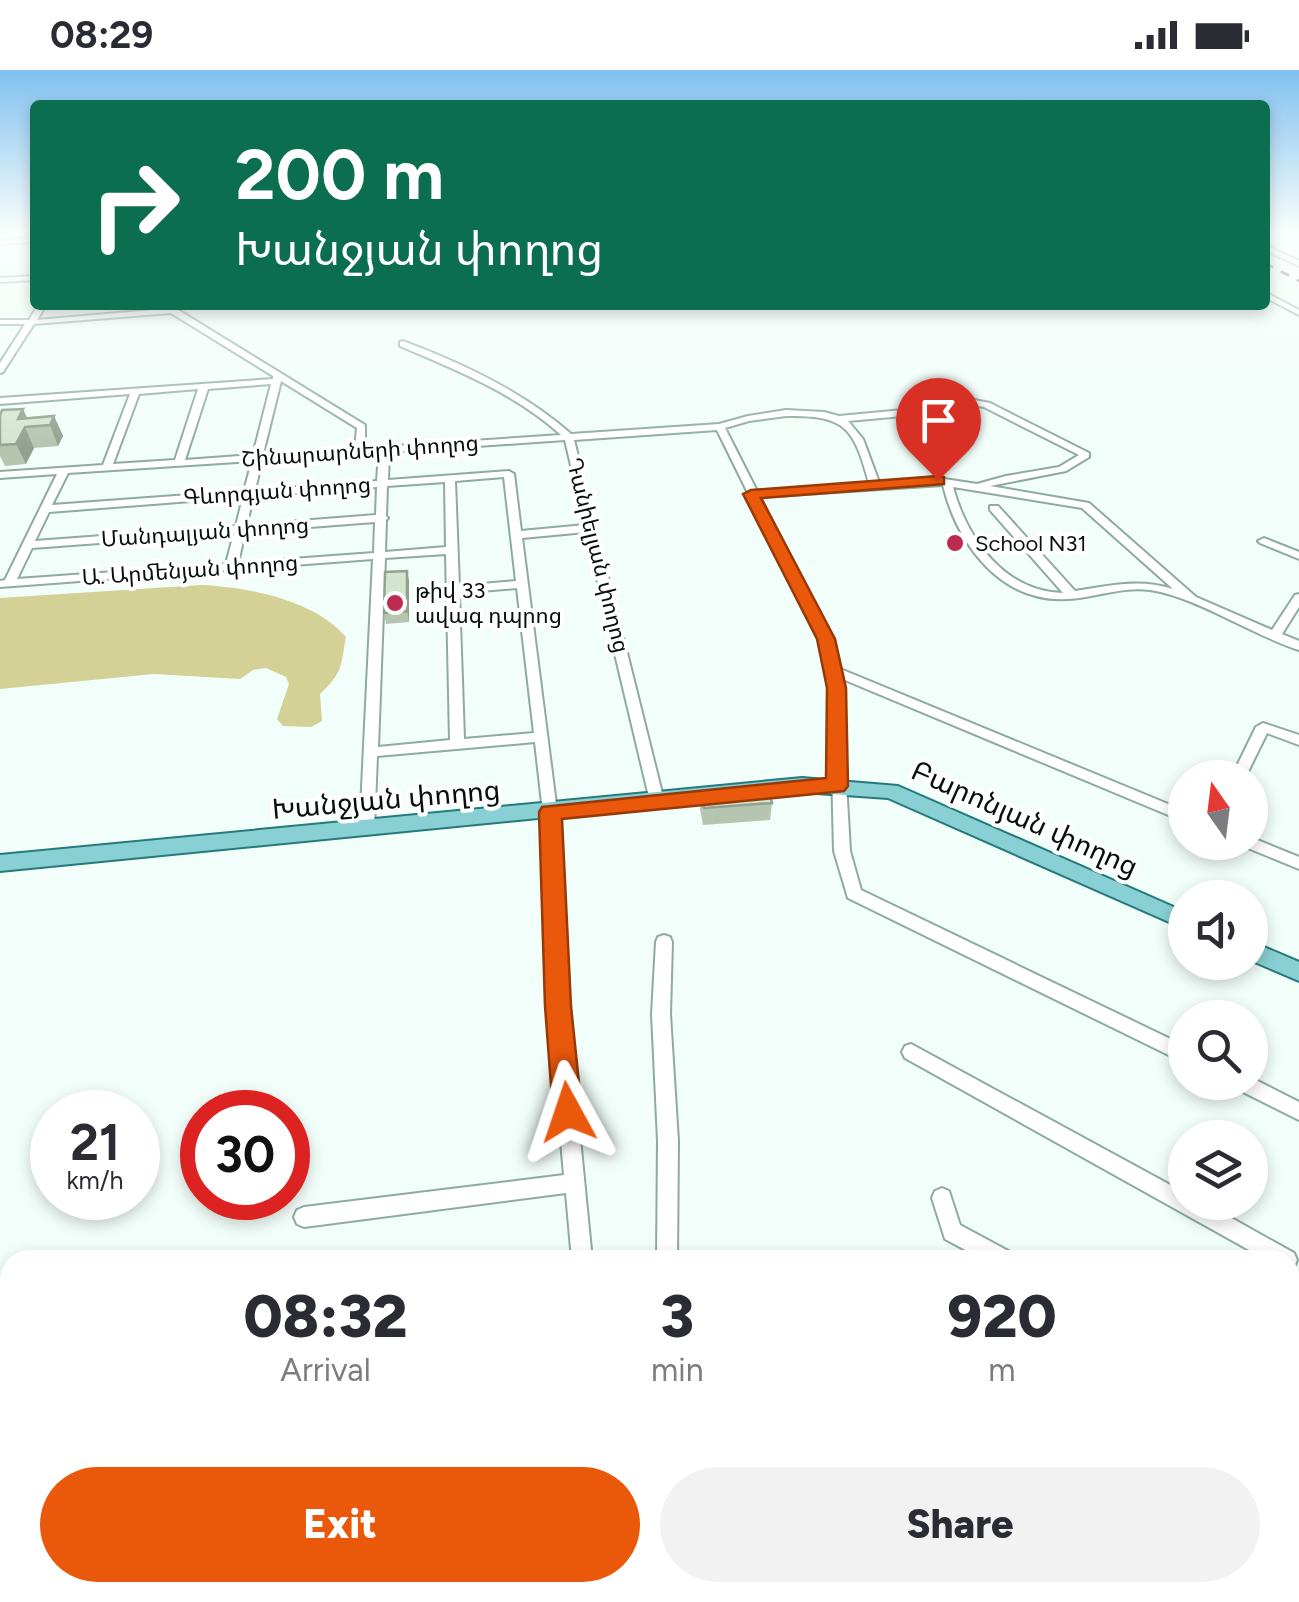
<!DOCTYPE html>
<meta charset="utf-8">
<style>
:root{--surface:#fff;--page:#f2f2f3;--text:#2b2b33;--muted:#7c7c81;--accent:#ea580c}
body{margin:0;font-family:Figtree,"Noto Sans Armenian",sans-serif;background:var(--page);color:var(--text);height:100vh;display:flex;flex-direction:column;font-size:38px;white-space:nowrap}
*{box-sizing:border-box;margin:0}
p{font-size:32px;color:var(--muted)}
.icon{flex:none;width:55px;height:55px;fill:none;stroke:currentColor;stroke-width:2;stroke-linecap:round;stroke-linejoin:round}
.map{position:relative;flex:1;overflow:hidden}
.details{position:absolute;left:0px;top:1180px;width:1300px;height:352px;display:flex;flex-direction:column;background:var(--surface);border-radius:30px 30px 0 0;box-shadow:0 5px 15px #0003}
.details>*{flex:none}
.guide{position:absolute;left:30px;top:30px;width:1240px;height:210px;border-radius:10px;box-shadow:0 5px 15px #0003;background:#0b6e4f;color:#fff;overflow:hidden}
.needle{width:65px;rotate:346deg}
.tools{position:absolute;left:1168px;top:690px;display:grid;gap:20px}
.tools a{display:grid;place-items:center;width:100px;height:100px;border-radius:50%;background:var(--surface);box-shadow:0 5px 15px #0003;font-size:50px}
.speed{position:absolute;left:30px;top:1020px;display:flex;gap:20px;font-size:50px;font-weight:700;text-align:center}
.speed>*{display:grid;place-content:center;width:130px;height:130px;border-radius:50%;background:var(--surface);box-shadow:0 5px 15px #0003;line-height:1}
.speed small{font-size:25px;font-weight:400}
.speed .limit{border:15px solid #d22;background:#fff;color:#111}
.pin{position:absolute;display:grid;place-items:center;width:85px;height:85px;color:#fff;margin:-102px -42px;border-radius:50% 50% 50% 0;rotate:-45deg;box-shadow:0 0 10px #0007}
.pin .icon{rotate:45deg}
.me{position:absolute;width:110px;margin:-55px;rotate:355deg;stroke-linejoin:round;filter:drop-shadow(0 0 8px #0008)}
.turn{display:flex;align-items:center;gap:35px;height:210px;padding:0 40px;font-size:45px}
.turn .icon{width:130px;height:130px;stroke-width:2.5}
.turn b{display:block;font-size:70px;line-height:85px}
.eta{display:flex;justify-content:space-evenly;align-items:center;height:170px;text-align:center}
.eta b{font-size:60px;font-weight:800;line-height:70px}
.action{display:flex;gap:20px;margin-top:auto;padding:20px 40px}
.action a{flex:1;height:115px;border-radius:60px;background:var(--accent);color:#fff;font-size:40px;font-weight:800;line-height:115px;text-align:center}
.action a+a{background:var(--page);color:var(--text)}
.status{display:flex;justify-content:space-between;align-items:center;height:70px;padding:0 50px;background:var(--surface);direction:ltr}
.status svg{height:28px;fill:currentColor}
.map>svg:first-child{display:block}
.green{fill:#d3d195}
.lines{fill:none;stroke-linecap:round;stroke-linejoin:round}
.minor-casing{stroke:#8dab9f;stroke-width:4}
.major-casing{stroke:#26797c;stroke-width:4}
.minor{fill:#fff;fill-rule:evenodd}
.major{fill:#88d0d4;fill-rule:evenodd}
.rail{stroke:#1f2a26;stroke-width:2.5;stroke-dasharray:9 9;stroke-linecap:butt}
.wall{fill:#b5c5b0}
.shaded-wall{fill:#94a090}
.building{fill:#d3e5cd;stroke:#94a090;stroke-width:2.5}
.route{fill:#ea580c;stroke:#983908;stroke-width:2.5}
.poi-dot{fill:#bc2b50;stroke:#fff;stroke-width:4}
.labels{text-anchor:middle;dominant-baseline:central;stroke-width:8;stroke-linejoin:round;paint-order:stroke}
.far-street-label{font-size:22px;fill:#06110d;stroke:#fff}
.far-poi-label{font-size:22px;fill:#06110d;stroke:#fff;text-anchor:start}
.street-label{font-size:28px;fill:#06110d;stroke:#fff}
</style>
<div class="status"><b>08:29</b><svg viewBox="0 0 49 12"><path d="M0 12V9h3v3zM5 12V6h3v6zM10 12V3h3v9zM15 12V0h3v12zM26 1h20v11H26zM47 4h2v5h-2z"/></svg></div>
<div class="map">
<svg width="1299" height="1532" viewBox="0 0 1299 1532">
<rect width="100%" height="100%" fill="#f2fef9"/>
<path class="green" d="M 201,515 C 248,517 315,530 346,567 C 340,597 344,601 320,624 L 322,651 L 311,657 L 283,656 L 277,649 L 289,614 L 286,607 L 266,598 L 253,600 L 240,609 L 154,604 L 0,619 L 0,528 Z"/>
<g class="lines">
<defs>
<g id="minor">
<polygon points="35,168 35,172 0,174 0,170"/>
<polygon points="1265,175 1299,191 1299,196 1265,180"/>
<polygon points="35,206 35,210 0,212 0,208"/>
<polygon points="1265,222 1299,240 1299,245 1265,227"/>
<path d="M 38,235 L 46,235 L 37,250 L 175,238 L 365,355 L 365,378 L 561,365 C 515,323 456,300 400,276 L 400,272 L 403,271 C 462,293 524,322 571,364 L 719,354 L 748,346 L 786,340 L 824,342 L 839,346 L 903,340 L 959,327 L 990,333 L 1089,383 L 1089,387 L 1066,401 L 990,416 L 1089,433 L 1196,527 L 1272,560 L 1295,525 L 1299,524 L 1299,537 L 1282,564 L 1299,571 L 1299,580 C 1252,565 1197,527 1150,520 C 1122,516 1094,528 1067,529 C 1000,533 957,473 943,415 L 760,427 L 832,569 L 838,598 L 1185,741 L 1185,752 L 840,608 L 850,781 L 861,820 L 1185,976 L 1185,993 L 848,828 L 834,781 L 830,617 L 820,569 L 750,428 L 746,425 L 748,423 L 717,360 L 574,370 L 664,731 L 657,736 L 650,731 L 586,462 L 522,468 L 557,742 L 567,936 L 592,1190 L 572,1190 L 566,1123 L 304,1157 L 297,1154 L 294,1147 L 297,1140 L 304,1137 L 564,1105 L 549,936 L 543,742 L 535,672 L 377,686 L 374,759 L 367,764 L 360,759 L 373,489 L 0,517 L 0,511 L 5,510 L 57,404 L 0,408 L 0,402 L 103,395 L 130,324 L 0,334 L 0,328 L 273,309 L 273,306 L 171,243 L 34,254 L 3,302 L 0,303 L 0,293 L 25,254 L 0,254 L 0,250 L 29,250 ZM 281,311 L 357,358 L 355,378 L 263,384 ZM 271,314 L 253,385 L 185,390 L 208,319 ZM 198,319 L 175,390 L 113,394 L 139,324 ZM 959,333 L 984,337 L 1079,385 L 1059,397 L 1006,406 L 977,414 L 938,408 L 879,412 L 863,369 L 848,351 L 903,346 ZM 786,346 C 846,345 854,358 869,413 L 757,421 L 725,358 L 749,351 ZM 565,370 L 585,455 L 521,461 L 514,404 L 509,401 L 388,410 L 389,382 ZM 379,383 L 377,411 L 255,420 L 262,390 ZM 252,391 L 244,421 L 52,435 L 68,403 ZM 504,407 L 516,511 L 459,516 L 455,411 ZM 445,412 L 446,477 L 385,482 L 386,450 L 388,448 L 386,446 L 387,416 ZM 377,417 L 376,445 L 247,455 L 253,426 ZM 953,417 L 1082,438 L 1173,519 C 1139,508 1109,516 1075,521 L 998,436 L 990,436 L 990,440 L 1063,523 C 1005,522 967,469 953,417 ZM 243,427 L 236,456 L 35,471 L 49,442 ZM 375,452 L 374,483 L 238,493 L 245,462 ZM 234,463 L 226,494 L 17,509 L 32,478 ZM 446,484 L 450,670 L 378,677 L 385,488 ZM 517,518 L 534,663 L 464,669 L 459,523 Z"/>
<polygon points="1264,468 1299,482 1299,489 1260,473 1258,471"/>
<polygon points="1263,653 1299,665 1299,675 1267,663 1245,708 1231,708 1256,657"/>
<polygon points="1250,767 1299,787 1299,799 1243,776 1241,772 1250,772"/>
<polygon points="664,865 670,867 672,872 670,944 678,1071 677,1190 657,1190 658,1071 652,944 656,872 658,867"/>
<polygon points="911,974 1185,1123 1185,1132 1203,1132 1294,1183 1297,1190 1294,1197 1290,1199 1290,1190 1267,1190 905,988 902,982 905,976"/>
<polygon points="1250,1007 1299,1032 1299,1050 1235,1018 1232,1012 1250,1012"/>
<polygon points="942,1118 949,1121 960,1155 1012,1183 1015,1190 984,1190 945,1169 932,1128 935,1121"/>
<polygon points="1299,1304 1299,1326 1290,1328 1290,1306"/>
<polygon points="1299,1511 1299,1532 1238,1532 1243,1522 1290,1522 1290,1513"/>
<polygon points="605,1522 631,1522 632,1532 606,1532"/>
<polygon points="765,1522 791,1522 793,1532 767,1532"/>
<polygon points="913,1522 940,1522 936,1532 909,1532"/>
</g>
<g id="major">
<polygon points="802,708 898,716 1185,842 1185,859 888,728 802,722 0,801 0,785"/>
<polygon points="1250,871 1299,892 1299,911 1250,890"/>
</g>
</defs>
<use href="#minor" class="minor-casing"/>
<use href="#major" class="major-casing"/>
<use href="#minor" class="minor"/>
<use href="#major" class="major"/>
<polyline class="rail" points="1265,193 1299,211"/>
</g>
<g class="wall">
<polygon points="23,339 27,348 54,346 63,366 58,376 34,378 26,394 5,396 0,386 0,345"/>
<polygon points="407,501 409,511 409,552 386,554 384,543"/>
<polygon points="701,722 772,733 770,750 703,755 700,739"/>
</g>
<g class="shaded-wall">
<polygon points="23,339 31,357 25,357 34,378 26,394 16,374 18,349"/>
<polygon points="54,346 63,366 58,376 50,355"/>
<polygon points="407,501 409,511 409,552 407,541"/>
</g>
<g class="building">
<polygon points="23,339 18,349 54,346 50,355 25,357 16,374 0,375 0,345 2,340"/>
<polygon points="407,501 407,541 384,543 385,502"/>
<polygon points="768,717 772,733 704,738 701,722"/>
</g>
<linearGradient id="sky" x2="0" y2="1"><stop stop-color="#81c0ef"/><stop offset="0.43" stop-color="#f9fffc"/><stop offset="1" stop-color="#f9fffc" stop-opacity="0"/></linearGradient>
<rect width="1299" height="378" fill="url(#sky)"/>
<polygon class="route" points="938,406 944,407 944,414 761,428 835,569 846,618 848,716 844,721 562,749 571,936 582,1042 578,1051 568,1055 557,1051 553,1042 545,936 539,742 542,737 826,708 827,618 817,569 743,424 751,420"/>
<g class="poi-dot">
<circle cx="955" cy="473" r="10"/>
<circle cx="395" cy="533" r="10"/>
</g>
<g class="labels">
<g class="far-street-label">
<text transform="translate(360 381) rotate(-4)">Շինարարների փողոց</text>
<text transform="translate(277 421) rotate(-4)">Գևորգյան փողոց</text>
<text transform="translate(205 462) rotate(-4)">Մանդալյան փողոց</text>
<text transform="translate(598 485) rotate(76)">Դանիելյան փողոց</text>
<text transform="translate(190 500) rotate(-4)">Ա. Արմենյան փողոց</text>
</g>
<g class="far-poi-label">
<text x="975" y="473">School N31</text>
<text x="415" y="520">թիվ 33<tspan x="415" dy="25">ավագ դպրոց</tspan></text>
</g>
<g class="street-label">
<text transform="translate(386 729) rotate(-5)">Խանջյան փողոց</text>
<text transform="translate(1025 748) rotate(24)">Բարոնյան փողոց</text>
</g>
</g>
</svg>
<div class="tools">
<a><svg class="needle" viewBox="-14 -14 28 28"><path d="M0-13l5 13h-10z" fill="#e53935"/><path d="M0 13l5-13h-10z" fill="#7c7c81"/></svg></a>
<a><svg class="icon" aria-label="sound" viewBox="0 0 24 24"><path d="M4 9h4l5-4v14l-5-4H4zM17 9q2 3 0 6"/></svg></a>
<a><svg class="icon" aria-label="search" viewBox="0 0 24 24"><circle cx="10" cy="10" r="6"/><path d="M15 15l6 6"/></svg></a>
<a><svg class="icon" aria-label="layers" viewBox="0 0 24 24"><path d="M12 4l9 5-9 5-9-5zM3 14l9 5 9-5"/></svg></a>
</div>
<div class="speed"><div>21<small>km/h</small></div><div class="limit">30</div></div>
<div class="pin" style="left:938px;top:410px;background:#d93025"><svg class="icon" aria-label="arrive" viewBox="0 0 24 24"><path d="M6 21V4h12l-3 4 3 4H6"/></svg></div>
<svg class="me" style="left:568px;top:1042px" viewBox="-20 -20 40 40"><path d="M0-17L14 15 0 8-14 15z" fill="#ea580c" stroke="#fff" stroke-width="4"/></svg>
<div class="guide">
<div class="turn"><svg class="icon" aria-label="right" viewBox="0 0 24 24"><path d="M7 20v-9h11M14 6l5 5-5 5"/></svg><div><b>200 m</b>Խանջյան փողոց</div></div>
</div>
<section class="details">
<div class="eta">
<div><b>08:32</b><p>Arrival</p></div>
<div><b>3</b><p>min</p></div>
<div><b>920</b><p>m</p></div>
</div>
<div class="action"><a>Exit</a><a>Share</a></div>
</section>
</div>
